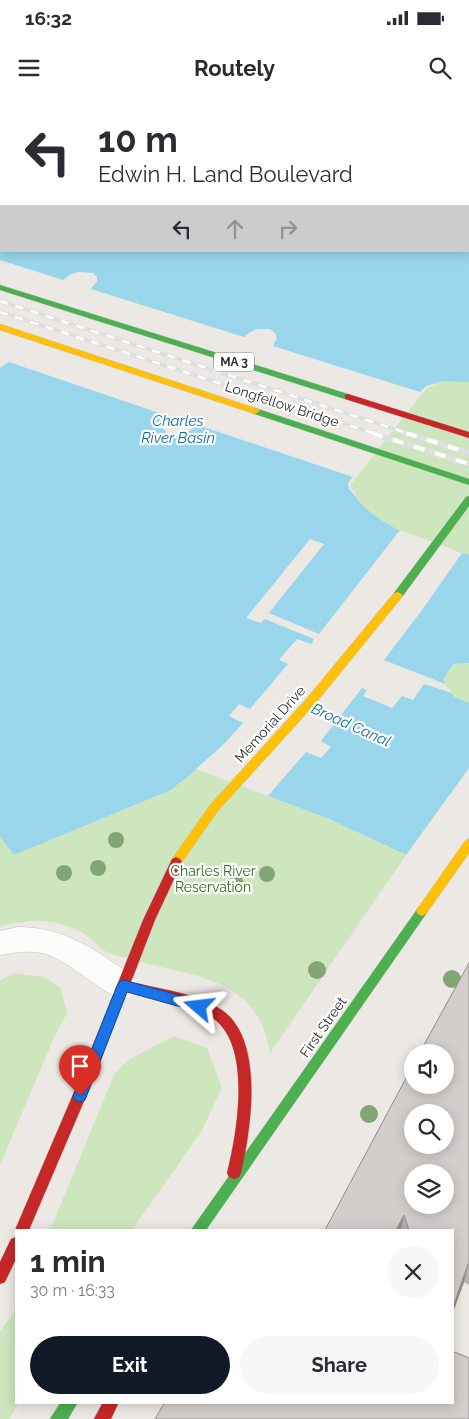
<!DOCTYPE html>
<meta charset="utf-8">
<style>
:root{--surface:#fff;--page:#f7f7f7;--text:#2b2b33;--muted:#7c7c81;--accent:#111827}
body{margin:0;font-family:Raleway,sans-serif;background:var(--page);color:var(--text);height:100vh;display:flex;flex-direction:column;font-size:19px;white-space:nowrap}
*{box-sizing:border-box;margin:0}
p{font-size:16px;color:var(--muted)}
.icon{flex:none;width:28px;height:28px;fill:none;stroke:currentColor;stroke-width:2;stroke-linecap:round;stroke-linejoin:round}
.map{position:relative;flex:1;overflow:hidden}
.side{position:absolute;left:15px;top:1129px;width:439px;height:175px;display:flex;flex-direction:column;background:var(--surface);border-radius:0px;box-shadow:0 2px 12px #0003}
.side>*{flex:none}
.banner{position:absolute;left:0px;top:0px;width:470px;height:152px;box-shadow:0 2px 12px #0003;background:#fff;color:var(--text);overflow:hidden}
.fabs{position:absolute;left:404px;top:944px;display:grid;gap:10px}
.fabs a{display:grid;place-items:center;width:50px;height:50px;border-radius:50%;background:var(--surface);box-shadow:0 2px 12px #0003;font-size:25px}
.pin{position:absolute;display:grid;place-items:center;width:42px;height:42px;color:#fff;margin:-51px -21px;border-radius:50% 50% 50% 0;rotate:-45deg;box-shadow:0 0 5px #0007}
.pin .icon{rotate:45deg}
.me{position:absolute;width:55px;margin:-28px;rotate:287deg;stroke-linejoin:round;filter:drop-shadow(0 0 4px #0008)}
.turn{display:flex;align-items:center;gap:18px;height:105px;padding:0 15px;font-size:22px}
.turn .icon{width:65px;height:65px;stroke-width:2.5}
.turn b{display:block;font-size:35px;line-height:42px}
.lanes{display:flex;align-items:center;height:48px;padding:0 15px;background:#0003;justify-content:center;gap:25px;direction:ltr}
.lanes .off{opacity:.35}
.round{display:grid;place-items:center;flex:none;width:52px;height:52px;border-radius:26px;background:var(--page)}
.overview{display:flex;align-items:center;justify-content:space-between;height:85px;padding:0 15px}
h1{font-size:30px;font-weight:700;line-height:38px}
.primary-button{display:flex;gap:10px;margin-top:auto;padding:10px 15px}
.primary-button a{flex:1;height:58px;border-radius:30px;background:var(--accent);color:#fff;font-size:20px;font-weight:700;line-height:58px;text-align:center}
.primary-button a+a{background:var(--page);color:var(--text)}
.status{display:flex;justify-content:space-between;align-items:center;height:35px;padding:0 25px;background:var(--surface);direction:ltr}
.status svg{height:14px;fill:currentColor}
header{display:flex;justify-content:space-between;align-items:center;height:65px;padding:0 15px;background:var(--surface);font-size:22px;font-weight:700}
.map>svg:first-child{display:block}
.green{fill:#cee6be}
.water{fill:#99d6ec;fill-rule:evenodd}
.pier{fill:#ece8e4}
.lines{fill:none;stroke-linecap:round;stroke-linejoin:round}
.street-casing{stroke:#c5c4c5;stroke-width:1}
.fast-casing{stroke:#c5c4c5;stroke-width:1}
.slow-casing{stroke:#c5c4c5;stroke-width:1}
.jam-casing{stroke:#c5c4c5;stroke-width:1}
.street{fill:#fcfcfb;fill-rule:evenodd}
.fast{fill:#4caf50;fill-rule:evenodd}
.slow{fill:#ffc107;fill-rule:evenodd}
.jam{fill:#c62828;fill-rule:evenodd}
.rail-far1-casing{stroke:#dfdfe1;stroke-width:4}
.rail-casing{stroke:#dfdfe1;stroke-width:5.5}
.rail-far1{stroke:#fff;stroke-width:2.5;stroke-dasharray:8;stroke-linecap:butt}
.rail{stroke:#fff;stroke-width:4;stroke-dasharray:11;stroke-linecap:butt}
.tree{fill:#82a575}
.wall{fill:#b4b1af}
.shaded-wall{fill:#92908e}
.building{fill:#d1cecb;stroke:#92908e;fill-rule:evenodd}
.route{fill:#1a73e8;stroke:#114b97}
.labels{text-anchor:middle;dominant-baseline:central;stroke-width:4.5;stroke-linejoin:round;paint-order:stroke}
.shield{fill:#fff;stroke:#6d6d6d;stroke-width:1}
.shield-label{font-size:12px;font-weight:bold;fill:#2e2e2e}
.street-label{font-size:14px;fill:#2e2e2e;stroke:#fff}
.park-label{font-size:14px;fill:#2c6e1b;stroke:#fff}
.water-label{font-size:15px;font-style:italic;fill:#0d6fa3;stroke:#fff}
</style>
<div class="status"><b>16:32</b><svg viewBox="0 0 49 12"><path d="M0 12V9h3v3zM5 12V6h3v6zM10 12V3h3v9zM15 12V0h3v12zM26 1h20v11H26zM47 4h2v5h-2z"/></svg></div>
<header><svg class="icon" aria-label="menu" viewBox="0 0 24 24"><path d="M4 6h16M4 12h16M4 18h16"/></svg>Routely<svg class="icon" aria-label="search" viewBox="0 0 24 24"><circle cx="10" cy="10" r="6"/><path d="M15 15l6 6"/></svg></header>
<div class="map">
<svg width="469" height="1319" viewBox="0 0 469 1319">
<rect width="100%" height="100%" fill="#ece8e4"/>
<g class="green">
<path d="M 455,280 L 469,282 L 469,455 C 430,442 379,430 355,396 C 351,391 349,389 348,383 L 426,286 L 442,281 Z"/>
<polygon points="469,563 469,603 454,597 443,580 453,564"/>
<path d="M 196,669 L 329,719 L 406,755 L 270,953 C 258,876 195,878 134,860 C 125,857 113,856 105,851 C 98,848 94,840 88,836 C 58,818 32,817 0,827 L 0,737 L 14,755 L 171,690 Z"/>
<polygon points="14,873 43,877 60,887 67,913 53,940 0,1065 0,880"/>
<polygon points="174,936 207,948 222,988 201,1032 132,1130 50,1130 115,973 128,960"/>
<polygon points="16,1208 16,1302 19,1303 9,1319 0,1319 0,1232"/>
</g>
<path class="water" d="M 0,0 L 469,0 L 469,282 L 442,281 L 426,286 L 348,383 C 349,390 351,391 355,396 C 379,430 431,442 469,455 L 469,563 L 453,564 L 443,580 L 454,597 L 469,603 L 469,784 L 329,719 L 197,669 L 171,690 L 14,755 L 0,737 ZM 1,1 L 469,1 L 469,151 L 1,151 Z"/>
<g class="pier">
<polygon points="0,160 63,180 71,174 78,172 93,173 97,177 97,181 91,189 244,237 250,232 258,229 270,229 275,233 277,238 273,246 420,292 426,286 442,283 427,288 422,294 351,384 351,388 357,395 354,394 349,389 348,383 353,377 198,325 186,333 178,336 169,334 162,328 163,322 168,316 9,262 0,268"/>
<polygon points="400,430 462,453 422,510 384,560 445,584 452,593 424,584 413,600 402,596 392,608 363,596 367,590 362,588 321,641 331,647 321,658 306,652 268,696 196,669 225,643 243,623 229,616 239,604 250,609 288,564 279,560 297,539 311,544 314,539 265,519 261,523 246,518 310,439 324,444 269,513 319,534"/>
<polygon points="469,668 469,784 406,755"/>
</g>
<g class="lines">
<defs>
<path id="street" d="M 18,827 C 55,827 85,842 114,863 C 125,870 134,875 139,886 L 135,895 C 132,896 127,899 124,899 C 109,899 68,860 46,854 C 30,850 16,852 0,855 L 0,831 Z"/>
<g id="fast">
<polygon points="0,185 351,295 352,297 351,299 345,299 0,190"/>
<polygon points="255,308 469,379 469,385 252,313 252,309"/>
<polygon points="469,396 469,406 402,497 394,497 393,495 394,493 466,397"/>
<polygon points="422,806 426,808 428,811 426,814 206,1130 191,1130 418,808"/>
<polygon points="61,1302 78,1302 68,1319 50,1319"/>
</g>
<g id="slow">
<polygon points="0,224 258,309 260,311 255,314 252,313 0,230"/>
<polygon points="398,492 403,495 402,497 315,604 218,711 180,765 172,765 170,762 172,759 210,705 307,598 394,493"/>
<polygon points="469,739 469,753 426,814 422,816 418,814 416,811 418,808 465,741"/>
</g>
<g id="jam">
<polygon points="348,294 469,332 469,338 345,299 345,295"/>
<path d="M 176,757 L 180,759 L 182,762 L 155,820 L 131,882 C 160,889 196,893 222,910 C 265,940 251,1030 241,1073 L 239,1077 L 234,1079 L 229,1077 L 227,1073 C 237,1033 253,943 211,917 C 187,902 155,898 127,892 L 91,985 L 29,1130 L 16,1130 L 16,1133 L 15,1130 L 77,985 L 143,820 L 172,759 Z"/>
<polygon points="16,1137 16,1159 5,1182 0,1184 0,1162 11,1139"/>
<polygon points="103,1302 119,1302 111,1319 94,1319"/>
</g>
</defs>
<use href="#street" class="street-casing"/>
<use href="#fast" class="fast-casing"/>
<use href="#slow" class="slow-casing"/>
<use href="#jam" class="jam-casing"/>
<use href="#street" class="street"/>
<use href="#fast" class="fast"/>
<use href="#slow" class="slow"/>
<use href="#jam" class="jam"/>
<defs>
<g id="rail-far1">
<polyline points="0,201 410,334"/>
<polyline points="0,212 376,334"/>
</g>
<g id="rail">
<polyline points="372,333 469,364"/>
<polyline points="406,333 469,353"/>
</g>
</defs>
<use href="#rail-far1" class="rail-far1-casing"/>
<use href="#rail" class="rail-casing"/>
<use href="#rail-far1" class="rail-far1"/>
<use href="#rail" class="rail"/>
</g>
<g class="tree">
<circle cx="116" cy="740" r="8"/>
<circle cx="98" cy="768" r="8"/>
<circle cx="64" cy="773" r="8"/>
<circle cx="267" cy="774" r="8"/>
<circle cx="236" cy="784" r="8"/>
<circle cx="317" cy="870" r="9"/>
<circle cx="452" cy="879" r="9"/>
<circle cx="369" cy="1014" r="9"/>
</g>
<polygon class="wall" points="469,863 469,1185 464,1182 452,1215 452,1130 325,1130"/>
<g class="shaded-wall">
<polygon points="404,1115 401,1130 396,1130"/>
<polygon points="468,1164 464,1182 452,1215 452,1210"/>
</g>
<g class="building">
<path d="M 469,863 L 469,1164 L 468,1164 L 452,1210 L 452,1130 L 409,1130 L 404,1115 L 396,1130 L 325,1130 L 412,967 L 412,985 L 445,985 L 445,952 L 420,952 ZM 412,1012 L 445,1012 L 445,1045 L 412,1045 ZM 412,1072 L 445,1072 L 445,1105 L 412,1105 Z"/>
<polygon points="452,1251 469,1258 469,1319 155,1319 165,1302 452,1302"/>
</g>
<polygon class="route" points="124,880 199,901 204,903 206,907 204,911 199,912 127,892 85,1000 80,1002 75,1000 73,996 117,886 119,882"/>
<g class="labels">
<rect class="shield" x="214" y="252.5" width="40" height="19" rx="4"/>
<g class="shield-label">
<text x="234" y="262">MA 3</text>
</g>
<g class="street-label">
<text transform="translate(282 304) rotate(18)">Longfellow Bridge</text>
<text transform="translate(270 624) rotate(-48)">Memorial Drive</text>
<text transform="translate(323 927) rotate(-55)">First Street</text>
</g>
<g class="park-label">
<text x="213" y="771">Charles River<tspan x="213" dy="16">Reservation</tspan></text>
</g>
<g class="water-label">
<text x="178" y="321">Charles<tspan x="178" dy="17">River Basin</tspan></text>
<text transform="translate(351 625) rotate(24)">Broad Canal</text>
</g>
</g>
</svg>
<div class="fabs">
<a><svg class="icon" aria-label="sound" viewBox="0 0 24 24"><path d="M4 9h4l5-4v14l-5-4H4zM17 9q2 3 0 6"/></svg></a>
<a><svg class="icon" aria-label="search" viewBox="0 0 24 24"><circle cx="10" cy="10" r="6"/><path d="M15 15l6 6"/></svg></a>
<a><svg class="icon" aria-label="layers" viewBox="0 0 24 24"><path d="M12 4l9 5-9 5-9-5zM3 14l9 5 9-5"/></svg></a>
</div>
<div class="pin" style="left:80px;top:996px;background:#d93025"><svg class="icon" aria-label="arrive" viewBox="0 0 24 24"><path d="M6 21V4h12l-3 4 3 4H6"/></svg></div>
<svg class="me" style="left:199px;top:907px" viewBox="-20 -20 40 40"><path d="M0-17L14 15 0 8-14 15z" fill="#1a73e8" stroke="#fff" stroke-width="4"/></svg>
<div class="banner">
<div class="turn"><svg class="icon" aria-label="left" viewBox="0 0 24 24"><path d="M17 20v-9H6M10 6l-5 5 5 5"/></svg><div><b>10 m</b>Edwin H. Land Boulevard</div></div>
<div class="lanes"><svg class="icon" aria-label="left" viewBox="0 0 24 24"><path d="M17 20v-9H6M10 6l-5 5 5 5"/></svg><svg class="icon off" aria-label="ahead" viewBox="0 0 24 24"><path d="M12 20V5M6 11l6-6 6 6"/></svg><svg class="icon off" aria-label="right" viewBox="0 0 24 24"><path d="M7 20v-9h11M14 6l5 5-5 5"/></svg></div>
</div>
<section class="side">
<div class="overview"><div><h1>1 min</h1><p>30 m · 16:33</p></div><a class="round"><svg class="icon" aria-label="close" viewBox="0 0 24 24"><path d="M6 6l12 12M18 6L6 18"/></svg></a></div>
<div class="primary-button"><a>Exit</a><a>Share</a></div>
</section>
</div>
